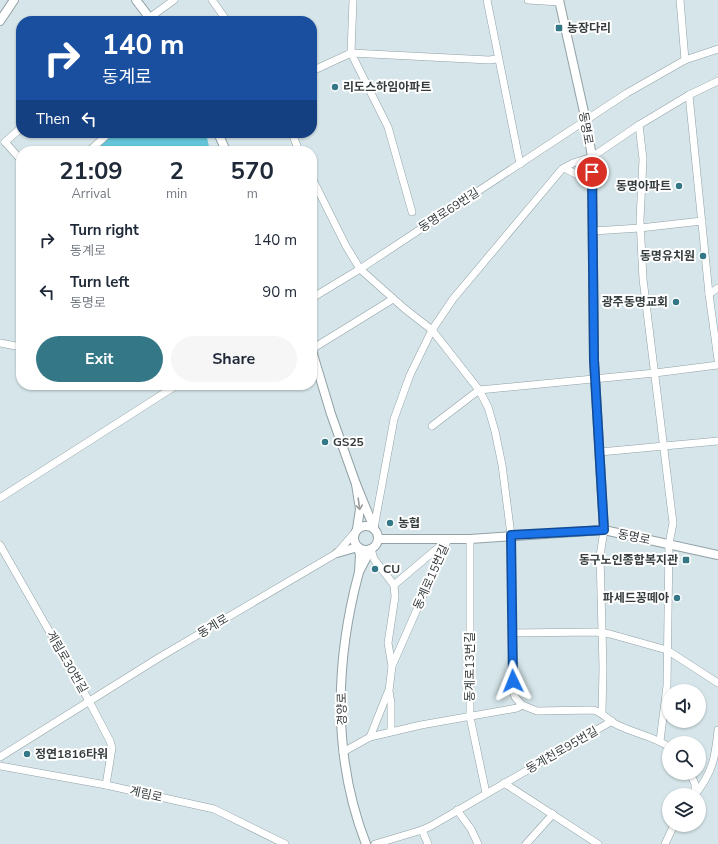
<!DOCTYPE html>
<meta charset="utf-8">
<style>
:root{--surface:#fff;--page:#f6f6f7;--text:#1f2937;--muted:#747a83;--accent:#347887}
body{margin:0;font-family:"Nunito Sans","Noto Sans KR",sans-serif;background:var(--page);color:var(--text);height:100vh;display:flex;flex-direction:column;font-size:15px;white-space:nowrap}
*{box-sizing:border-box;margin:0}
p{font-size:13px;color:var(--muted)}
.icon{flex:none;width:22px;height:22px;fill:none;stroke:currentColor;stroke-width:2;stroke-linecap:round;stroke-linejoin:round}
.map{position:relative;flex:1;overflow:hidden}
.sheet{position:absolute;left:16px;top:146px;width:301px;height:244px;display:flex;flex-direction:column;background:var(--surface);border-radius:16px;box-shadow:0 1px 3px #0004}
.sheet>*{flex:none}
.guide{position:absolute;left:16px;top:16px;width:301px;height:122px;border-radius:16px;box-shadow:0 1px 3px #0004;background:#1a4fa0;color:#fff;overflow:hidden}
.controls{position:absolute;left:662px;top:684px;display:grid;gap:8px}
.controls a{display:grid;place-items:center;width:44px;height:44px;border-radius:50%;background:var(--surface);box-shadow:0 1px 3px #0004;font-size:20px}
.pin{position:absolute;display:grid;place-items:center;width:34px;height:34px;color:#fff;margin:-17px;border:2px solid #fff;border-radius:50%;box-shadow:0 1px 4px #0007}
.me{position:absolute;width:44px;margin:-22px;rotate:358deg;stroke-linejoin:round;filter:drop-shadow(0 0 3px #0008)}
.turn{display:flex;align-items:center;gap:14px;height:84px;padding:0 20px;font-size:18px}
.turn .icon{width:52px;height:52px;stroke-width:2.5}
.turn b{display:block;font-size:28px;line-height:34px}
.then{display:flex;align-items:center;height:38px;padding:0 20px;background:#0003;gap:8px;font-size:15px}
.eta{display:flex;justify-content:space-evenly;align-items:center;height:68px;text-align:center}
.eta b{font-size:24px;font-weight:700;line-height:28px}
.primary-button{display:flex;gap:8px;margin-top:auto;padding:8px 20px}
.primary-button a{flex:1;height:46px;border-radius:24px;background:var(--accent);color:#fff;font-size:16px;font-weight:700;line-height:46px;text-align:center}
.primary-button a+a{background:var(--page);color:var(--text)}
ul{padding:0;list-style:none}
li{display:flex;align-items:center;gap:12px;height:52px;padding:0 20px}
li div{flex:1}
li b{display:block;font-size:15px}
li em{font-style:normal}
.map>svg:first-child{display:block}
.green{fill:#65c4d9}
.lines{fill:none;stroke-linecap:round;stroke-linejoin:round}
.minor-casing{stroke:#91a1a5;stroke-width:8}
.tertiary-casing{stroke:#91a1a5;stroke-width:10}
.minor{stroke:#fff;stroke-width:7}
.tertiary{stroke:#fff;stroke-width:8}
.oneway{stroke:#9a9e9e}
.route-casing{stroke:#114b97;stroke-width:10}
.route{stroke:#1a73e8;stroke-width:7}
.poi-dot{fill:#347887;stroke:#fff;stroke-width:1.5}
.labels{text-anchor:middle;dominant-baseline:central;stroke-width:4;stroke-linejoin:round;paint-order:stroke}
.poi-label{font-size:12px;font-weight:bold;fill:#363d3e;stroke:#fff;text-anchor:start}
.street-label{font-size:12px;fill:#363d3e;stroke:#fff}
</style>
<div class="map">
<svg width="718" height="844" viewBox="0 0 718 844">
<rect width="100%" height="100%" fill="#d5e5e9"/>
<polygon class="green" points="115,133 206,133 210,151 92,151"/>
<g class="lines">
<defs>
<g id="minor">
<polyline points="212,0 227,21"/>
<polyline points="353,0 351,53 388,127 412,212"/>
<polyline points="487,0 520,164"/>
<polyline points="528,0 559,2"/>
<polyline points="680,0 685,60"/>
<polyline points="145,21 174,0"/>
<polyline points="312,71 351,53 489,60 497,59"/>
<polyline points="689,95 709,294 718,360"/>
<polyline points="639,125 643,159 640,220 643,279 673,523 669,544 667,686 660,741"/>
<polyline points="292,133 299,151"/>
<polyline points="5,142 21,160"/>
<polyline points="5,142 21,128"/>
<polyline points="89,151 109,133"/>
<polyline points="564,168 578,175 592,187"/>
<polyline points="312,178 346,246 360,269 405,309 432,330 479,390 488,407 495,431 502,465 511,535 514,693 515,697 522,705"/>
<polyline points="593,231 640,228 702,221"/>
<polyline points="709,294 718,288"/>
<polyline points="312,298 360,269 627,93 685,60 718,49"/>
<polyline points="0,343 21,347"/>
<polyline points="312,349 393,299"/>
<polyline points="432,426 479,390 655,373 718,365"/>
<polyline points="600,452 718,441"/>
<polyline points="0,498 177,385"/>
<polyline points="374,528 394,419 410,375 432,330 453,299 562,169 573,163 592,157 639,125 689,95 718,81"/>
<polyline points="470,539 470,717 486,793"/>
<polyline points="0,545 89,701 110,741 112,748 106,785"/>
<polyline points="371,549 374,559 394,585"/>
<polyline points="394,585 446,541"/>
<polyline points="512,633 595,632 610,634 667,650 718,683"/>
<polyline points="392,666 388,643 395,597 394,585"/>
<polyline points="602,713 603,668 600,556 604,530"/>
<polyline points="391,731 391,703 389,691 392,666 448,539"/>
<path d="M 370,737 L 421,725 L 517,708 L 522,705 L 537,711 L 594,710 C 602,713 606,717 612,722 C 630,733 652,735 669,747"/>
<polyline points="343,752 370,737 388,692"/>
<polyline points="0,757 160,657 337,553 356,531"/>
<polyline points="0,766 106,785 214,809 285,844"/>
<polyline points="690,773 695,784 695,795"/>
<polyline points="504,783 598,844"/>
<path d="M 695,795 C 713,771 715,759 718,730"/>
<polyline points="457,810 471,829 478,844"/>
<polyline points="422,830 428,844"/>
<polyline points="375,844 422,830 431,826 612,721"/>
<polyline points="526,844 553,814"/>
<polyline points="665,844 674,825"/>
</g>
<g id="tertiary">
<polyline points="136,0 152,21"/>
<polyline points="559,0 586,121 592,157 594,360 604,530"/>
<polyline points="0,21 14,0"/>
<polyline points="218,133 226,151"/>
<polyline points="312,351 331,414 356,484"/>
<circle cx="366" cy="538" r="12"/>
<polyline points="357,529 360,509 356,484 374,528"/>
<polyline points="378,539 470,539 604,530 718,555"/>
<polyline points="337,553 358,547 360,555 359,572 371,549"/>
<path d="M 359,572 C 335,661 332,757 366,844"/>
</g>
</defs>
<use href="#minor" class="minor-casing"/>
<use href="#tertiary" class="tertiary-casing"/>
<use href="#minor" class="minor"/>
<use href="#tertiary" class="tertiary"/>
</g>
<defs><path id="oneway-shaft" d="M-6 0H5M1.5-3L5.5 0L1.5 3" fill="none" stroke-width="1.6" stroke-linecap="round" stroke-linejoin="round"/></defs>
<use class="oneway" href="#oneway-shaft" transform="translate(359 504) rotate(82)"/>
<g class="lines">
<defs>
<polyline id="route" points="513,681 511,535 604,530 594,360 592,172"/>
</defs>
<use href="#route" class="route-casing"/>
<use href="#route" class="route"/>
</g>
<g class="poi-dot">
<rect x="555" y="24" width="8" height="8" rx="2"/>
<circle cx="335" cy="87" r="4"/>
<circle cx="679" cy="186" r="4"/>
<circle cx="703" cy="256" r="4"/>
<circle cx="676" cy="302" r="4"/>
<circle cx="325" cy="442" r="4"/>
<circle cx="390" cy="523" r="4"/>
<rect x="682" y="556" width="8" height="8" rx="2"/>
<circle cx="375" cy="569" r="4"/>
<circle cx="677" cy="598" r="4"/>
<circle cx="27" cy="754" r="4"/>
</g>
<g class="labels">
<g class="poi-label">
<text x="567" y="28">농장다리</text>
<text x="343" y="87">리도스하임아파트</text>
<text x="671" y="186" text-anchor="end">동명아파트</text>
<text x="695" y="256" text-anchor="end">동명유치원</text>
<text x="668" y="302" text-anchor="end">광주동명교회</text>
<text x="333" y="442">GS25</text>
<text x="398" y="523">농협</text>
<text x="678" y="560" text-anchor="end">동구노인종합복지관</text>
<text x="383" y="569">CU</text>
<text x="669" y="598" text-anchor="end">파세드꽁떼아</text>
<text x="35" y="754">정연1816타워</text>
</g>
<g class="street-label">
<text transform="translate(586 128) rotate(80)">동명로</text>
<text transform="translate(449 210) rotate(-33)">동명로69번길</text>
<text transform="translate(634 537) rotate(12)">동명로</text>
<text transform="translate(431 577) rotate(-66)">동계로15번길</text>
<text transform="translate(213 626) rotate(-31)">동계로</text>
<text transform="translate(67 662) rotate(60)">계림로30번길</text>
<text transform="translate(470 667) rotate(-90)">동계로13번길</text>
<text transform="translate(342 709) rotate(-91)">경양로</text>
<text transform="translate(562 750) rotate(-30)">동계천로95번길</text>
<text transform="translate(146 794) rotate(13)">계림로</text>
</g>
</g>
</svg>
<div class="controls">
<a><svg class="icon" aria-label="sound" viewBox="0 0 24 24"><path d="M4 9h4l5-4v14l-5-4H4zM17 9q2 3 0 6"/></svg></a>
<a><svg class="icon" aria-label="search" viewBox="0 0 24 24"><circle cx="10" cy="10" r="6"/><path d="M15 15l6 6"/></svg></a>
<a><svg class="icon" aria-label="layers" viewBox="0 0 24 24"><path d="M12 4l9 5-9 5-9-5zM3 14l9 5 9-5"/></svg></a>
</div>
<div class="pin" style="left:592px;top:172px;background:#d93025"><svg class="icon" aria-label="arrive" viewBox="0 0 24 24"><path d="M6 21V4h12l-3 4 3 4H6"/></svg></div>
<svg class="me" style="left:513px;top:681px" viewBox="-20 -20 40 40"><path d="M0-17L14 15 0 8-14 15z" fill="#1a73e8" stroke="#fff" stroke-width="4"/></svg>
<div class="guide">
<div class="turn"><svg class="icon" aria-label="right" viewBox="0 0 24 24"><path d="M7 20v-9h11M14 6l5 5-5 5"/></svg><div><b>140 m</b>동계로</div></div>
<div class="then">Then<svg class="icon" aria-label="left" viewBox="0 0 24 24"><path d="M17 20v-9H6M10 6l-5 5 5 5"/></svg></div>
</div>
<section class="sheet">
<div class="eta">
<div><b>21:09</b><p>Arrival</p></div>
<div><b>2</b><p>min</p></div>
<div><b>570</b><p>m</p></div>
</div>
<ul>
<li><svg class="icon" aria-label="right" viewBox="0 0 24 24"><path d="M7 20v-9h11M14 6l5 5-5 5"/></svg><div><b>Turn right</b><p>동계로</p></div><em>140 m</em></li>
<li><svg class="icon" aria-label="left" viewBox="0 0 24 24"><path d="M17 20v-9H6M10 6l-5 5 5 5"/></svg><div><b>Turn left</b><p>동명로</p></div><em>90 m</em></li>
</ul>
<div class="primary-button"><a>Exit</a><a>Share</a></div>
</section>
</div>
